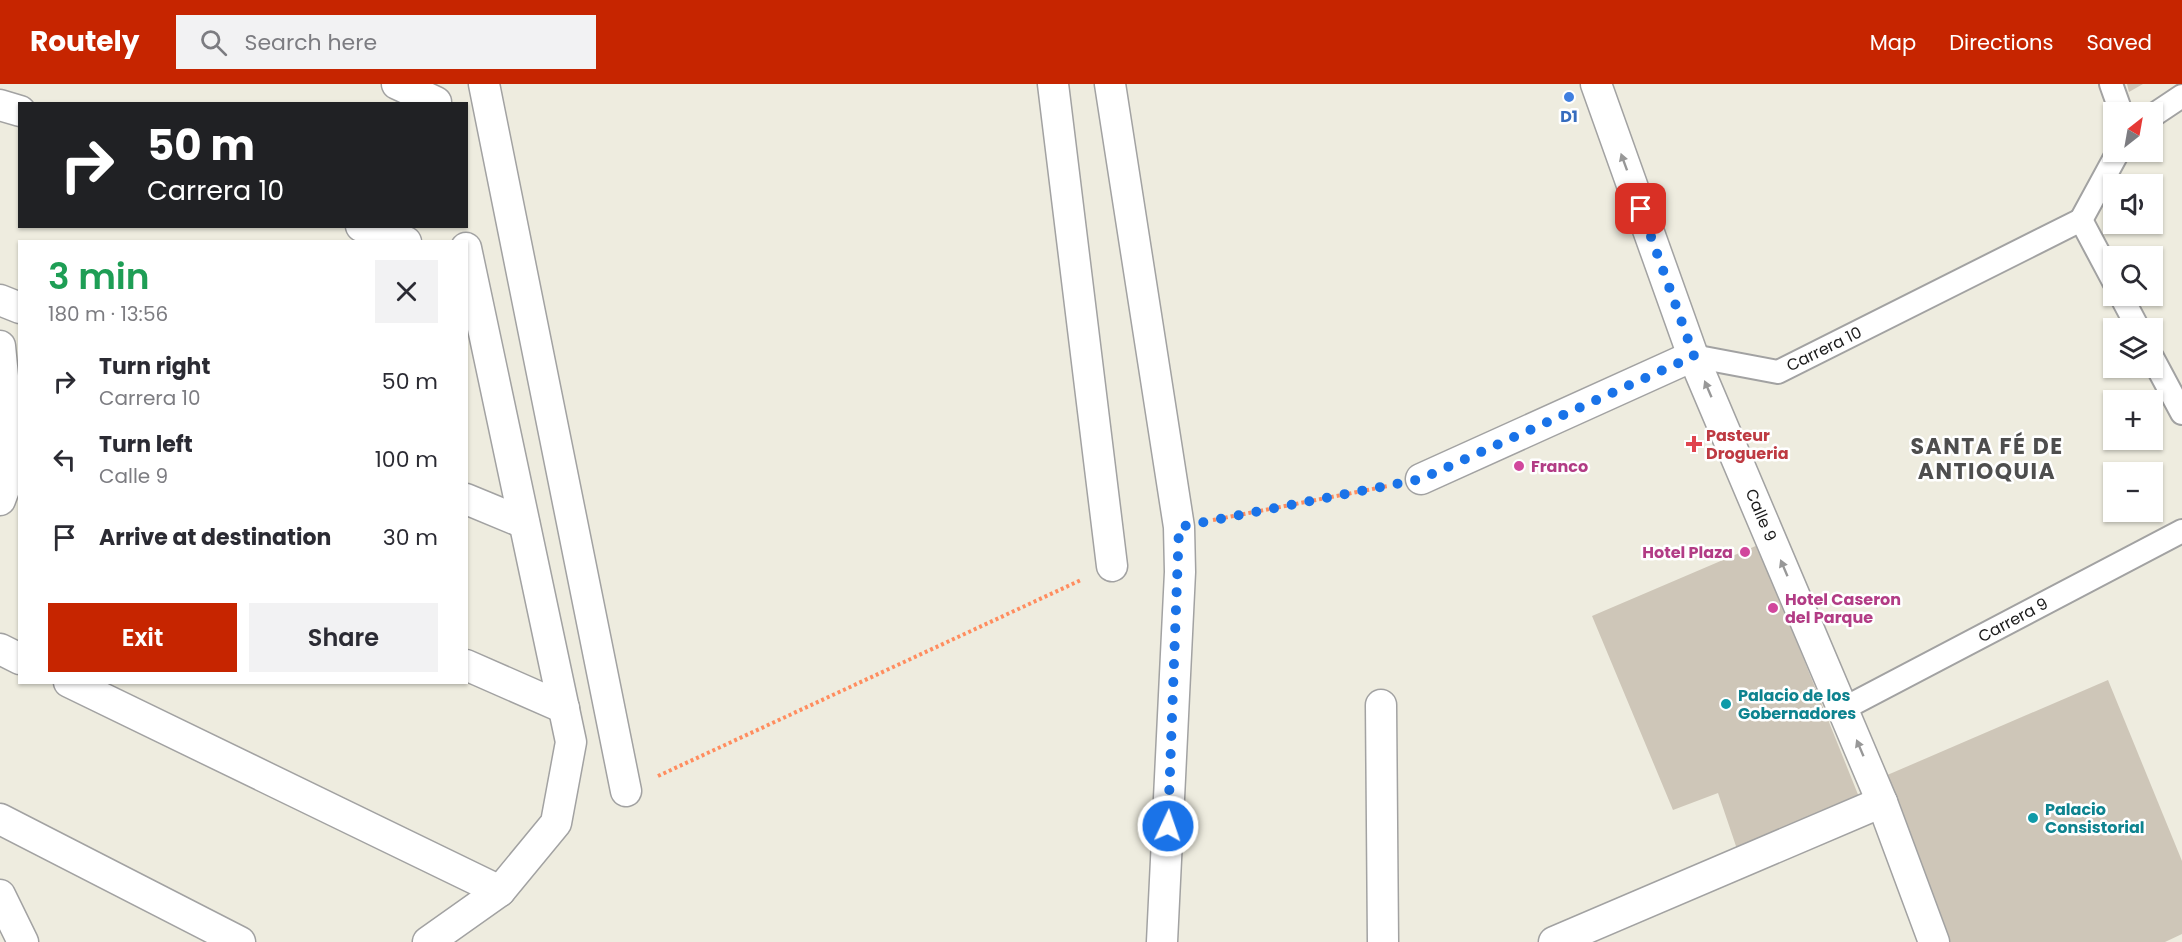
<!DOCTYPE html>
<meta charset="utf-8">
<style>
:root{--surface:#fff;--page:#f2f2f3;--text:#2b2b33;--muted:#7c7c81;--accent:#c62500}
body{margin:0;font-family:Poppins,sans-serif;background:var(--page);color:var(--text);height:100vh;display:flex;flex-direction:column;font-size:22px;white-space:nowrap}
*{box-sizing:border-box;margin:0}
p{font-size:20px;color:var(--muted)}
.icon{flex:none;width:33px;height:33px;fill:none;stroke:currentColor;stroke-width:2;stroke-linecap:round;stroke-linejoin:round}
.map{position:relative;flex:1;overflow:hidden}
.details{position:absolute;left:18px;top:156px;width:450px;height:444px;display:flex;flex-direction:column;background:var(--surface);border-radius:0px;box-shadow:0 2px 4px #0004}
.details>*{flex:none}
.hud{position:absolute;left:18px;top:18px;width:450px;height:126px;border-radius:0px;box-shadow:0 2px 4px #0004;background:#202124;color:#fff;overflow:hidden}
.needle{width:39px;rotate:31deg}
.controls{position:absolute;left:2103px;top:18px;display:grid;gap:12px}
.controls a{display:grid;place-items:center;width:60px;height:60px;border-radius:0px;background:var(--surface);box-shadow:0 2px 4px #0004;font-size:30px}
.pin{position:absolute;display:grid;place-items:center;width:51px;height:51px;color:#fff;margin:-26px;border-radius:12px;box-shadow:0 3px 9px #0006}
.me{position:absolute;width:66px;margin:-33px;rotate:3deg;stroke-linejoin:round;filter:drop-shadow(0 0 4px #0008)}
.turn{display:flex;align-items:center;gap:21px;height:126px;padding:0 30px;font-size:27px}
.turn .icon{width:78px;height:78px;stroke-width:2.5}
.turn b{display:block;font-size:42px;line-height:51px}
.round{display:grid;place-items:center;flex:none;width:63px;height:63px;border-radius:0px;background:var(--page)}
.summary{display:flex;align-items:center;justify-content:space-between;height:102px;padding:0 30px}
h1{font-size:36px;font-weight:600;line-height:45px;color:#1e9e55}
.cta{display:flex;gap:12px;margin-top:auto;padding:12px 30px}
.cta a{flex:1;height:69px;border-radius:0px;background:var(--accent);color:#fff;font-size:24px;font-weight:600;line-height:69px;text-align:center}
.cta a+a{background:var(--page);color:var(--text)}
ul{padding:0;list-style:none}
li{display:flex;align-items:center;gap:18px;height:78px;padding:0 30px}
li div{flex:1}
li b{display:block;font-size:22px}
li em{font-style:normal}
header{display:flex;align-items:center;gap:36px;box-sizing:border-box;height:84px;padding:0 30px;background:var(--accent);color:#fff}
header strong{font-size:28px}
nav{display:flex;gap:33px;margin-inline-start:auto;font-size:21px}
.search{width:420px;height:54px;background:var(--page);display:flex;align-items:center;gap:15px;box-sizing:border-box;padding:0 21px;border-radius:0px;color:var(--muted);font-size:22px}
.map>svg:first-child{display:block}
.building{fill:#cec6b8}
.lines{fill:none;stroke-linecap:round;stroke-linejoin:round}
.pedestrian-casing{stroke:#a2a2a2;stroke-width:26}
.minor-casing{stroke:#a2a2a2;stroke-width:33}
.path{stroke:#ff8d5f;stroke-width:4;stroke-dasharray:3 3;stroke-linecap:butt}
.pedestrian{stroke:#fff;stroke-width:22}
.minor{stroke:#fff;stroke-width:30}
.oneway{fill:#989898}
.route{stroke:#1a73e8;stroke-width:10;stroke-dasharray:0 18}
.shop-dot{fill:#3f7fe0;stroke:#fff;stroke-width:2}
.health-dot{fill:#e0444e;stroke:#fff;stroke-width:2}
.hotel-dot{fill:#d1479c;stroke:#fff;stroke-width:2}
.culture-dot{fill:#0f9aa8;stroke:#fff;stroke-width:2}
.labels{text-anchor:middle;dominant-baseline:central;stroke-width:5;stroke-linejoin:round;paint-order:stroke}
.shop-label{font-size:16px;font-weight:bold;fill:#366cbe;stroke:#fff}
.street-label{font-size:16px;fill:#1b1b1b;stroke:#fff}
.health-label{font-size:16px;font-weight:bold;fill:#be3a42;stroke:#fff;text-anchor:start}
.hotel-label{font-size:16px;font-weight:bold;fill:#b23c85;stroke:#fff;text-anchor:start}
.culture-label{font-size:16px;font-weight:bold;fill:#0d838f;stroke:#fff;text-anchor:start}
.district-label{font-size:22px;font-weight:bold;letter-spacing:1.5px;fill:#4e4e4e;stroke:#fff}
</style>
<header>
<strong>Routely</strong>
<div class="search"><svg class="icon" aria-label="search" viewBox="0 0 24 24"><circle cx="10" cy="10" r="6"/><path d="M15 15l6 6"/></svg>Search here</div>
<nav><a>Map</a><a>Directions</a><a>Saved</a></nav>
</header>
<div class="map">
<svg width="2182" height="858" viewBox="0 0 2182 858">
<rect width="100%" height="100%" fill="#eeecdf"/>
<g class="building">
<polygon points="2127,0 2143,0 2129,8"/>
<polygon points="1758,461 1861,718 1738,768 1718,709 1673,726 1592,532"/>
<polygon points="2108,596 2182,777 2182,850 2165,858 1948,858 1885,692"/>
</g>
<g class="lines">
<defs>
<g id="pedestrian">
<polyline points="2111,0 2121,28"/>
<polyline points="2152,32 2182,12"/>
<polyline points="2081,136 2118,68"/>
<polyline points="2081,136 2114,198"/>
<polyline points="2121,212 2138,244"/>
<polyline points="1693,272 1778,288 2081,136"/>
<polyline points="2152,273 2182,329"/>
<polyline points="1843,625 2182,447"/>
</g>
<g id="minor">
<polyline points="397,0 436,18"/>
<polyline points="484,0 626,707"/>
<polyline points="1053,0 1112,482"/>
<polyline points="1110,0 1179,443 1180,488 1162,858"/>
<polyline points="1596,0 1693,272 1882,718 1934,858"/>
<polyline points="0,21 20,27"/>
<polyline points="361,142 406,158"/>
<polyline points="0,216 20,224"/>
<polyline points="0,262 12,384 0,416"/>
<polyline points="1421,395 1693,272"/>
<polyline points="466,415 524,439"/>
<polyline points="0,565 20,575"/>
<polyline points="466,581 564,624"/>
<polyline points="69,598 500,807"/>
<polyline points="1381,621 1383,858"/>
<polyline points="0,735 240,858"/>
<polyline points="0,811 23,858"/>
<polyline points="428,858 500,807 556,739 571,658 466,164"/>
<polyline points="1554,858 1882,718"/>
</g>
</defs>
<use href="#pedestrian" class="pedestrian-casing"/>
<use href="#minor" class="minor-casing"/>
<g class="path">
<polyline points="1213,436 1388,402"/>
<polyline points="658,692 1081,496"/>
</g>
<use href="#pedestrian" class="pedestrian"/>
<use href="#minor" class="minor"/>
</g>
<defs><path id="oneway-solid" d="M-6-.8H1V-3.2L6.5 0L1 3.2V.8H-6Z" transform="scale(1.5)"/></defs>
<g class="oneway">
<use href="#oneway-solid" transform="translate(1624 78) rotate(-110)"/>
<use href="#oneway-solid" transform="translate(1708 305) rotate(-113)"/>
<use href="#oneway-solid" transform="translate(1784 484) rotate(-113)"/>
<use href="#oneway-solid" transform="translate(1860 664) rotate(-113)"/>
</g>
<g class="lines">
<polyline class="route" points="1168,742 1179,443 1421,395 1694,272 1641,125"/>
</g>
<circle class="shop-dot" cx="1569" cy="13" r="6"/>
<path class="health-dot" d="M1691 351h6v6h6v6h-6v6h-6v-6h-6v-6h6z"/>
<g class="hotel-dot">
<circle cx="1519" cy="382" r="6"/>
<circle cx="1745" cy="468" r="6"/>
<circle cx="1773" cy="524" r="6"/>
</g>
<g class="culture-dot">
<circle cx="1726" cy="620" r="6"/>
<circle cx="2033" cy="734" r="6"/>
</g>
<g class="labels">
<g class="shop-label">
<text x="1569" y="32">D1</text>
</g>
<g class="street-label">
<text transform="translate(1824 265) rotate(-26)">Carrera 10</text>
<text transform="translate(1761 431) rotate(67)">Calle 9</text>
<text transform="translate(2013 536) rotate(-28)">Carrera 9</text>
</g>
<g class="health-label">
<text x="1706" y="351">Pasteur<tspan x="1706" dy="18">Drogueria</tspan></text>
</g>
<g class="hotel-label">
<text x="1531" y="382">Franco</text>
<text x="1733" y="468" text-anchor="end">Hotel Plaza</text>
<text x="1785" y="515">Hotel Caseron<tspan x="1785" dy="18">del Parque</tspan></text>
</g>
<g class="culture-label">
<text x="1738" y="611">Palacio de los<tspan x="1738" dy="18">Gobernadores</tspan></text>
<text x="2045" y="725">Palacio<tspan x="2045" dy="18">Consistorial</tspan></text>
</g>
<g class="district-label">
<text x="1987" y="362">SANTA FÉ DE<tspan x="1987" dy="25">ANTIOQUIA</tspan></text>
</g>
</g>
</svg>
<div class="controls">
<a><svg class="needle" viewBox="-14 -14 28 28"><path d="M0-13l5 13h-10z" fill="#e53935"/><path d="M0 13l5-13h-10z" fill="#7c7c81"/></svg></a>
<a><svg class="icon" aria-label="sound" viewBox="0 0 24 24"><path d="M4 9h4l5-4v14l-5-4H4zM17 9q2 3 0 6"/></svg></a>
<a><svg class="icon" aria-label="search" viewBox="0 0 24 24"><circle cx="10" cy="10" r="6"/><path d="M15 15l6 6"/></svg></a>
<a><svg class="icon" aria-label="layers" viewBox="0 0 24 24"><path d="M12 4l9 5-9 5-9-5zM3 14l9 5 9-5"/></svg></a>
<a>+</a>
<a>−</a>
</div>
<div class="pin" style="left:1641px;top:125px;background:#d93025"><svg class="icon" aria-label="arrive" viewBox="0 0 24 24"><path d="M6 21V4h12l-3 4 3 4H6"/></svg></div>
<svg class="me" style="left:1168px;top:742px" viewBox="-20 -20 40 40"><circle r="17" fill="#1a73e8" stroke="#fff" stroke-width="3"/><path d="M0-11L8 9 0 5-8 9z" fill="#fff"/></svg>
<div class="hud">
<div class="turn"><svg class="icon" aria-label="right" viewBox="0 0 24 24"><path d="M7 20v-9h11M14 6l5 5-5 5"/></svg><div><b>50 m</b>Carrera 10</div></div>
</div>
<section class="details">
<div class="summary"><div><h1>3 min</h1><p>180 m · 13:56</p></div><a class="round"><svg class="icon" aria-label="close" viewBox="0 0 24 24"><path d="M6 6l12 12M18 6L6 18"/></svg></a></div>
<ul>
<li><svg class="icon" aria-label="right" viewBox="0 0 24 24"><path d="M7 20v-9h11M14 6l5 5-5 5"/></svg><div><b>Turn right</b><p>Carrera 10</p></div><em>50 m</em></li>
<li><svg class="icon" aria-label="left" viewBox="0 0 24 24"><path d="M17 20v-9H6M10 6l-5 5 5 5"/></svg><div><b>Turn left</b><p>Calle 9</p></div><em>100 m</em></li>
<li><svg class="icon" aria-label="arrive" viewBox="0 0 24 24"><path d="M6 21V4h12l-3 4 3 4H6"/></svg><div><b>Arrive at destination</b></div><em>30 m</em></li>
</ul>
<div class="cta"><a>Exit</a><a>Share</a></div>
</section>
</div>
